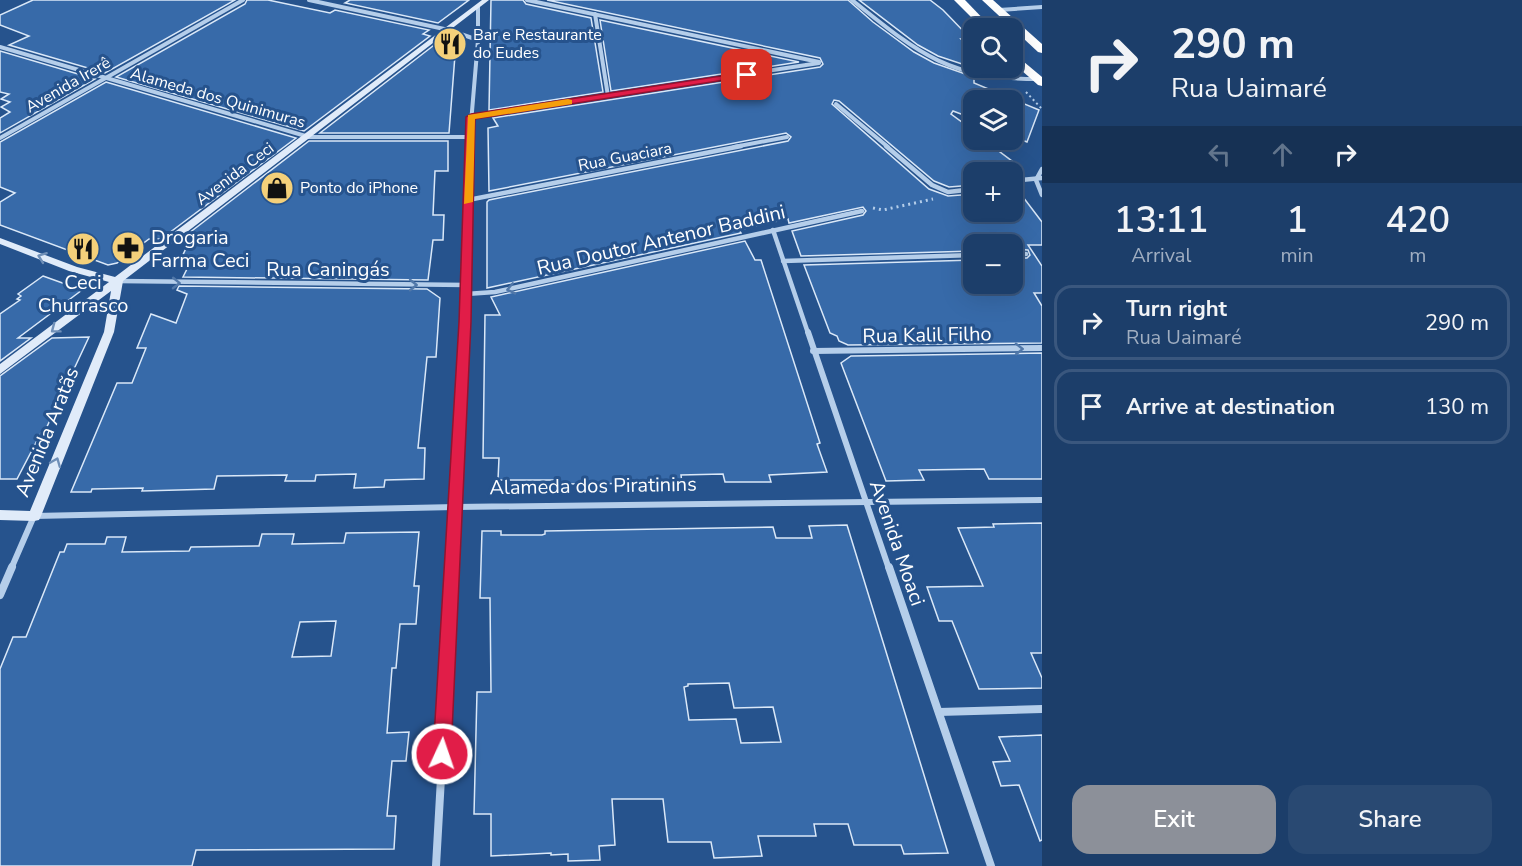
<!DOCTYPE html>
<meta charset="utf-8">
<style>
:root{--surface:#1c3e6a;--page:#294972;--text:#f1f3f6;--muted:#a0aec1;--line:#3a577e;--accent:#8c9099}
body{margin:0;font-family:"Nunito Sans",sans-serif;background:var(--page);color:var(--text);height:100vh;display:flex;flex-direction:column;font-size:22px;white-space:nowrap}
*{box-sizing:border-box;margin:0}
p{font-size:20px;color:var(--muted)}
.icon{flex:none;width:33px;height:33px;fill:none;stroke:currentColor;stroke-width:2;stroke-linecap:round;stroke-linejoin:round}
.map{position:relative;flex:1;overflow:hidden}
.sheet{display:flex;flex-direction:column;background:var(--surface);width:480px}
.sheet>*{flex:none}
.guide{background:#1c3e6a;color:var(--text);overflow:hidden}
.buttons{position:absolute;left:963px;top:18px;display:grid;gap:12px}
.buttons a{display:grid;place-items:center;width:60px;height:60px;border-radius:12px;background:var(--surface);box-shadow:0 6px 24px #0002,0 0 0 2px var(--line);font-size:30px}
.pin{position:absolute;display:grid;place-items:center;width:51px;height:51px;color:#fff;margin:-26px;border-radius:12px;box-shadow:0 3px 9px #0006}
.me{position:absolute;width:66px;margin:-33px;rotate:3deg;stroke-linejoin:round;filter:drop-shadow(0 0 4px #0008)}
.turn{display:flex;align-items:center;gap:21px;height:126px;padding:0 30px;font-size:27px}
.turn .icon{width:78px;height:78px;stroke-width:2.5}
.turn b{display:block;font-size:42px;line-height:51px}
.lanes{display:flex;align-items:center;height:57px;padding:0 30px;background:#0003;justify-content:center;gap:30px;direction:ltr}
.lanes .off{opacity:.35}
.eta{display:flex;justify-content:space-evenly;align-items:center;height:102px;text-align:center}
.eta b{font-size:36px;font-weight:600;line-height:42px}
.button{display:flex;gap:12px;margin-top:auto;padding:12px 30px}
.button a{flex:1;height:69px;border-radius:18px;background:var(--accent);color:#fff;font-size:24px;font-weight:600;line-height:69px;text-align:center}
.button a+a{background:var(--page);color:var(--text)}
ul{padding:0;list-style:none}
li{display:flex;align-items:center;gap:18px;height:75px;margin:0 12px 9px;padding:0 18px;border:3px solid var(--line);border-radius:18px}
li div{flex:1}
li b{display:block;font-size:22px}
li em{font-style:normal}
main{display:flex;flex:1;min-height:0}
.map>svg:first-child{display:block}
.building{fill:#376aa9;stroke:#dae8f8;stroke-width:1.5;fill-rule:evenodd}
.lines{fill:none;stroke-linecap:round;stroke-linejoin:round}
.path-far1{stroke:#b5ceea;stroke-width:2;stroke-dasharray:2 3;stroke-linecap:butt}
.path{stroke:#b5ceea;stroke-width:3;stroke-dasharray:2 4;stroke-linecap:butt}
.street-far3{stroke:#b5ceea;stroke-width:4}
.street-far2{stroke:#b5ceea;stroke-width:4.5}
.street-far1{stroke:#b5ceea;stroke-width:6}
.street{stroke:#b5ceea;stroke-width:8}
.secondary{fill:#e0ebf9;fill-rule:evenodd}
.highway{fill:#fff;fill-rule:evenodd}
.oneway{stroke:#7090b8}
.oneway2{stroke:#5178a9}
.route{fill:#e11d48;stroke:#92132f;stroke-width:1.5}
.slow{fill:#f59e0b}
.labels{text-anchor:middle;dominant-baseline:central;stroke-width:6;stroke-linejoin:round;paint-order:stroke}
.far-poi-label{font-size:16px;fill:#fff;stroke:#26538d;text-anchor:start}
.far-street-label{font-size:16px;fill:#fff;stroke:#26538d}
.poi-label{font-size:20px;fill:#fff;stroke:#26538d;text-anchor:start}
.street-label{font-size:20px;fill:#fff;stroke:#26538d}
</style>
<main>
<div class="map">
<svg width="1042" height="866" viewBox="0 0 1042 866">
<rect width="100%" height="100%" fill="#26538d"/>
<g class="building">
<polygon points="33,0 235,0 105,73 9,45 29,36 0,25 0,15"/>
<polygon points="247,0 268,0 330,13 335,10 429,30 423,34 430,36 304,131 116,77 245,4"/>
<polygon points="350,0 469,0 438,23 345,3"/>
<polygon points="491,0 523,0 526,4 591,18 603,92 489,110"/>
<polygon points="547,0 848,0 873,22 914,52 934,63 974,77 974,83 1039,110 1027,142 1012,136 1012,100 974,100 974,119 953,111 951,114 974,131 974,140 984,140 1020,167 998,172 974,172 974,185 949,187 934,181 839,101 834,100 832,104 929,189 948,196 974,194 974,212 1012,212 1014,185 1042,222 1042,245 1028,245 1042,266 1042,293 1034,293 1042,306 1042,343 848,345 839,341 837,336 830,333 804,265 974,260 974,284 1012,284 1012,258 1027,258 1030,255 1028,250 1012,249 1012,244 974,244 974,251 801,256 792,231 863,215 866,211 863,207 789,223 788,219 768,223 739,230 741,233 487,288 487,202 489,200 788,141 791,137 786,133 489,191 488,128 498,126 493,118 820,67 823,64 820,58"/>
<polygon points="859,0 930,0 943,10 971,39 961,39 974,51 974,68 938,56 918,45"/>
<polygon points="600,20 799,62 611,91"/>
<polygon points="442,39 456,42 449,133 320,133"/>
<polygon points="0,51 95,79 0,133 0,118 10,112 1,107 10,102 1,99 9,94 0,92"/>
<polygon points="106,82 296,138 161,239 149,239 117,263 108,265 0,225 0,202 15,193 0,187 0,142"/>
<polygon points="309,141 448,141 448,171 435,171 433,215 444,215 443,240 433,240 428,280 183,277 190,263 179,263 190,240 180,240"/>
<polygon points="745,241 755,260 761,260 820,443 817,444 827,472 769,475 771,482 725,482 723,474 681,475 682,483 554,484 554,480 498,480 499,458 483,458 485,315 500,315 491,297"/>
<polygon points="43,276 82,290 18,338 31,338 0,361 0,314 20,300 17,299 21,296 18,294"/>
<polygon points="179,286 427,289 440,298 436,357 427,357 418,448 425,448 424,479 385,480 384,487 354,488 356,474 316,475 315,481 285,481 287,475 217,476 214,489 142,491 143,488 92,489 91,492 71,492 117,383 132,383 146,348 137,348 151,314 176,323 187,294 177,290"/>
<polygon points="89,337 44,433 41,433 17,479 0,479 0,376 52,338"/>
<polygon points="1042,353 1042,479 989,479 984,469 919,470 924,480 886,481 841,363 851,356"/>
<polygon points="1042,523 1042,653 1031,653 1042,678 1042,688 979,689 952,621 939,621 927,587 983,586 958,528 994,527 993,524"/>
<path d="M 847,525 L 948,853 L 904,854 L 901,845 L 854,845 L 848,824 L 814,824 L 816,836 L 758,836 L 762,856 L 714,858 L 711,842 L 668,842 L 663,799 L 612,799 L 615,845 L 599,846 L 600,860 L 568,861 L 568,854 L 551,855 L 551,853 L 491,856 L 491,814 L 474,814 L 477,692 L 491,692 L 490,598 L 480,598 L 482,531 L 501,531 L 501,535 L 542,535 L 545,534 L 545,531 L 773,527 L 776,538 L 812,538 L 809,526 ZM 729,683 L 734,708 L 773,707 L 781,742 L 741,743 L 736,719 L 689,720 L 684,687 L 688,686 L 688,684 Z"/>
<path d="M 419,532 L 414,586 L 419,586 L 416,624 L 400,624 L 396,668 L 392,668 L 387,733 L 409,732 L 406,761 L 392,761 L 387,816 L 396,816 L 394,849 L 196,850 L 192,866 L 0,866 L 0,669 L 13,637 L 26,637 L 60,552 L 64,552 L 67,544 L 105,544 L 107,537 L 126,537 L 122,552 L 189,551 L 191,547 L 259,546 L 262,534 L 294,534 L 292,544 L 344,543 L 346,533 ZM 336,621 L 331,656 L 292,657 L 300,622 Z"/>
<polygon points="1042,735 1042,840 1040,841 1019,785 1001,786 993,762 1010,761 999,737"/>
</g>
<g class="lines">
<polyline class="path-far1" points="1026,92 1042,109"/>
<polyline class="path" points="873,208 883,210 933,199"/>
<g class="street-far3">
<polyline points="309,0 449,30 478,40"/>
<polyline points="527,0 819,62"/>
<path d="M 852,0 C 918,53 948,79 1037,79"/>
<polyline points="999,10 1042,7"/>
<polyline points="595,14 608,96"/>
<polyline points="0,47 309,137 469,137"/>
<polyline points="836,104 888,147"/>
<polyline points="471,117 819,63"/>
<polyline points="0,138 243,0"/>
<polyline points="469,147 478,40 478,7"/>
<polyline points="734,147 787,137"/>
</g>
<g class="street-far2">
<polyline points="886,146 932,185 948,192 974,189"/>
<polyline points="1042,169 1036,180 1042,195"/>
<polyline points="1012,181 1042,178"/>
<polyline points="468,200 741,146"/>
<polyline points="773,230 808,333"/>
<polyline points="1012,254 1026,254"/>
<polyline points="783,261 974,255"/>
<polyline points="118,281 466,285"/>
<polyline points="466,294 495,292 862,211"/>
<polyline points="464,333 469,146"/>
</g>
<g class="street-far1">
<polyline points="808,332 889,569"/>
<polyline points="813,351 1042,348"/>
<polyline points="11,569 34,516 456,507 1042,500"/>
<polyline points="453,569 464,332"/>
</g>
<g class="street">
<polyline points="889,567 991,866"/>
<polyline points="0,595 12,567"/>
<polyline points="939,712 1042,709"/>
<polyline points="436,866 453,567"/>
</g>
<polygon class="secondary" points="482,0 489,0 123,281 114,332 41,516 39,520 34,521 0,520 0,510 30,511 104,332 111,291 0,374 0,364 109,282 69,271 0,244 0,238 77,267 115,277"/>
<g class="highway">
<polygon points="954,0 965,0 992,28 982,28"/>
<polygon points="982,0 993,0 1042,44 1042,53 1038,52"/>
<polygon points="1012,52 1042,77 1042,86 1038,85 1012,62"/>
</g>
</g>
<defs><path id="oneway-chevron" d="M-2-3.5L2.5 0L-2 3.5" fill="none" stroke-width="1.6" stroke-linecap="round" stroke-linejoin="round" transform="scale(1.5)"/></defs>
<g class="oneway">
<use href="#oneway-chevron" transform="translate(42 257) rotate(-159)"/>
<use href="#oneway-chevron" transform="translate(55 329) rotate(143)"/>
<use href="#oneway-chevron" transform="translate(56 462) rotate(-68)"/>
</g>
<g class="oneway2">
<use href="#oneway-chevron" transform="translate(176 283) rotate(1)"/>
<use href="#oneway-chevron" transform="translate(413 285)"/>
<use href="#oneway-chevron" transform="translate(511 289) rotate(167)"/>
<use href="#oneway-chevron" transform="translate(1019 349) rotate(-1)"/>
</g>
<polygon class="route" points="747,72 751,75 750,76 475,119 471,322 451,754 448,760 442,763 436,760 433,754 459,322 466,117 471,114"/>
<polygon class="slow" points="568,99 572,100 572,104 475,119 473,202 464,204 468,115"/>
<defs>
<symbol id="restaurant-disc" viewBox="-11 -11 22 22"><circle r="9.5" fill="#f4d07a" stroke="#26538d"/><path d="M-5-6h1v4h1v-4h1v4h1v-4h1v5L-1.5 .5V6h-2V.5L-5-1ZM5-6V6H3V1.5H1.5Q1.5-4 5-6Z" fill="#111"/></symbol>
<symbol id="shop-disc" viewBox="-11 -11 22 22"><circle r="9.5" fill="#f4d07a" stroke="#26538d"/><path d="M-5-2.5h2.3a2.7 3.5 0 0 1 5.4 0H5L5.5 6h-11ZM-1.5-2.5h3a1.5 2.3 0 0 0-3 0Z" fill="#111"/></symbol>
<symbol id="pharmacy-disc" viewBox="-11 -11 22 22"><circle r="9.5" fill="#f4d07a" stroke="#26538d"/><path d="M-2-6h4v4h4v4h-4v4h-4v-4h-4v-4h4Z" fill="#111"/></symbol>
</defs>
<g fill-rule="evenodd">
<use href="#restaurant-disc" x="431" y="25" width="38" height="38"/>
<use href="#shop-disc" x="258" y="169" width="38" height="38"/>
<use href="#pharmacy-disc" x="109" y="229" width="38" height="38"/>
<use href="#restaurant-disc" x="64" y="230" width="38" height="38"/>
</g>
<g class="labels">
<g class="far-poi-label">
<text x="473" y="35">Bar e Restaurante<tspan x="473" dy="18">do Eudes</tspan></text>
<text x="300" y="188">Ponto do iPhone</text>
</g>
<g class="far-street-label">
<text transform="translate(68 85) rotate(-30)">Avenida Irerê</text>
<text transform="translate(218 98) rotate(16)">Alameda dos Quinimuras</text>
<text transform="translate(625 157) rotate(-11)">Rua Guaciara</text>
<text transform="translate(235 174) rotate(-37)">Avenida Ceci</text>
</g>
<g class="poi-label">
<text x="151" y="237">Drogaria<tspan x="151" dy="23">Farma Ceci</tspan></text>
<text x="83" y="282" text-anchor="middle">Ceci<tspan x="83" dy="23">Churrasco</tspan></text>
</g>
<g class="street-label">
<text transform="translate(661 240) rotate(-13)">Rua Doutor Antenor Baddini</text>
<text x="328" y="269">Rua Caningás</text>
<text transform="translate(927 335) rotate(-1)">Rua Kalil Filho</text>
<text transform="translate(47 432) rotate(-68)">Avenida Aratãs</text>
<text transform="translate(593 486) rotate(-1)">Alameda dos Piratinins</text>
<text transform="translate(897 543) rotate(71)">Avenida Moaci</text>
</g>
</g>
</svg>
<div class="buttons">
<a><svg class="icon" aria-label="search" viewBox="0 0 24 24"><circle cx="10" cy="10" r="6"/><path d="M15 15l6 6"/></svg></a>
<a><svg class="icon" aria-label="layers" viewBox="0 0 24 24"><path d="M12 4l9 5-9 5-9-5zM3 14l9 5 9-5"/></svg></a>
<a>+</a>
<a>−</a>
</div>
<div class="pin" style="left:747px;top:75px;background:#d93025"><svg class="icon" aria-label="arrive" viewBox="0 0 24 24"><path d="M6 21V4h12l-3 4 3 4H6"/></svg></div>
<svg class="me" style="left:442px;top:754px" viewBox="-20 -20 40 40"><circle r="17" fill="#e11d48" stroke="#fff" stroke-width="3"/><path d="M0-11L8 9 0 5-8 9z" fill="#fff"/></svg>
</div>
<section class="sheet">
<div class="guide">
<div class="turn"><svg class="icon" aria-label="right" viewBox="0 0 24 24"><path d="M7 20v-9h11M14 6l5 5-5 5"/></svg><div><b>290 m</b>Rua Uaimaré</div></div>
<div class="lanes"><svg class="icon off" aria-label="left" viewBox="0 0 24 24"><path d="M17 20v-9H6M10 6l-5 5 5 5"/></svg><svg class="icon off" aria-label="ahead" viewBox="0 0 24 24"><path d="M12 20V5M6 11l6-6 6 6"/></svg><svg class="icon" aria-label="right" viewBox="0 0 24 24"><path d="M7 20v-9h11M14 6l5 5-5 5"/></svg></div>
</div>
<div class="eta">
<div><b>13:11</b><p>Arrival</p></div>
<div><b>1</b><p>min</p></div>
<div><b>420</b><p>m</p></div>
</div>
<ul>
<li><svg class="icon" aria-label="right" viewBox="0 0 24 24"><path d="M7 20v-9h11M14 6l5 5-5 5"/></svg><div><b>Turn right</b><p>Rua Uaimaré</p></div><em>290 m</em></li>
<li><svg class="icon" aria-label="arrive" viewBox="0 0 24 24"><path d="M6 21V4h12l-3 4 3 4H6"/></svg><div><b>Arrive at destination</b></div><em>130 m</em></li>
</ul>
<div class="button"><a>Exit</a><a>Share</a></div>
</section>
</main>
